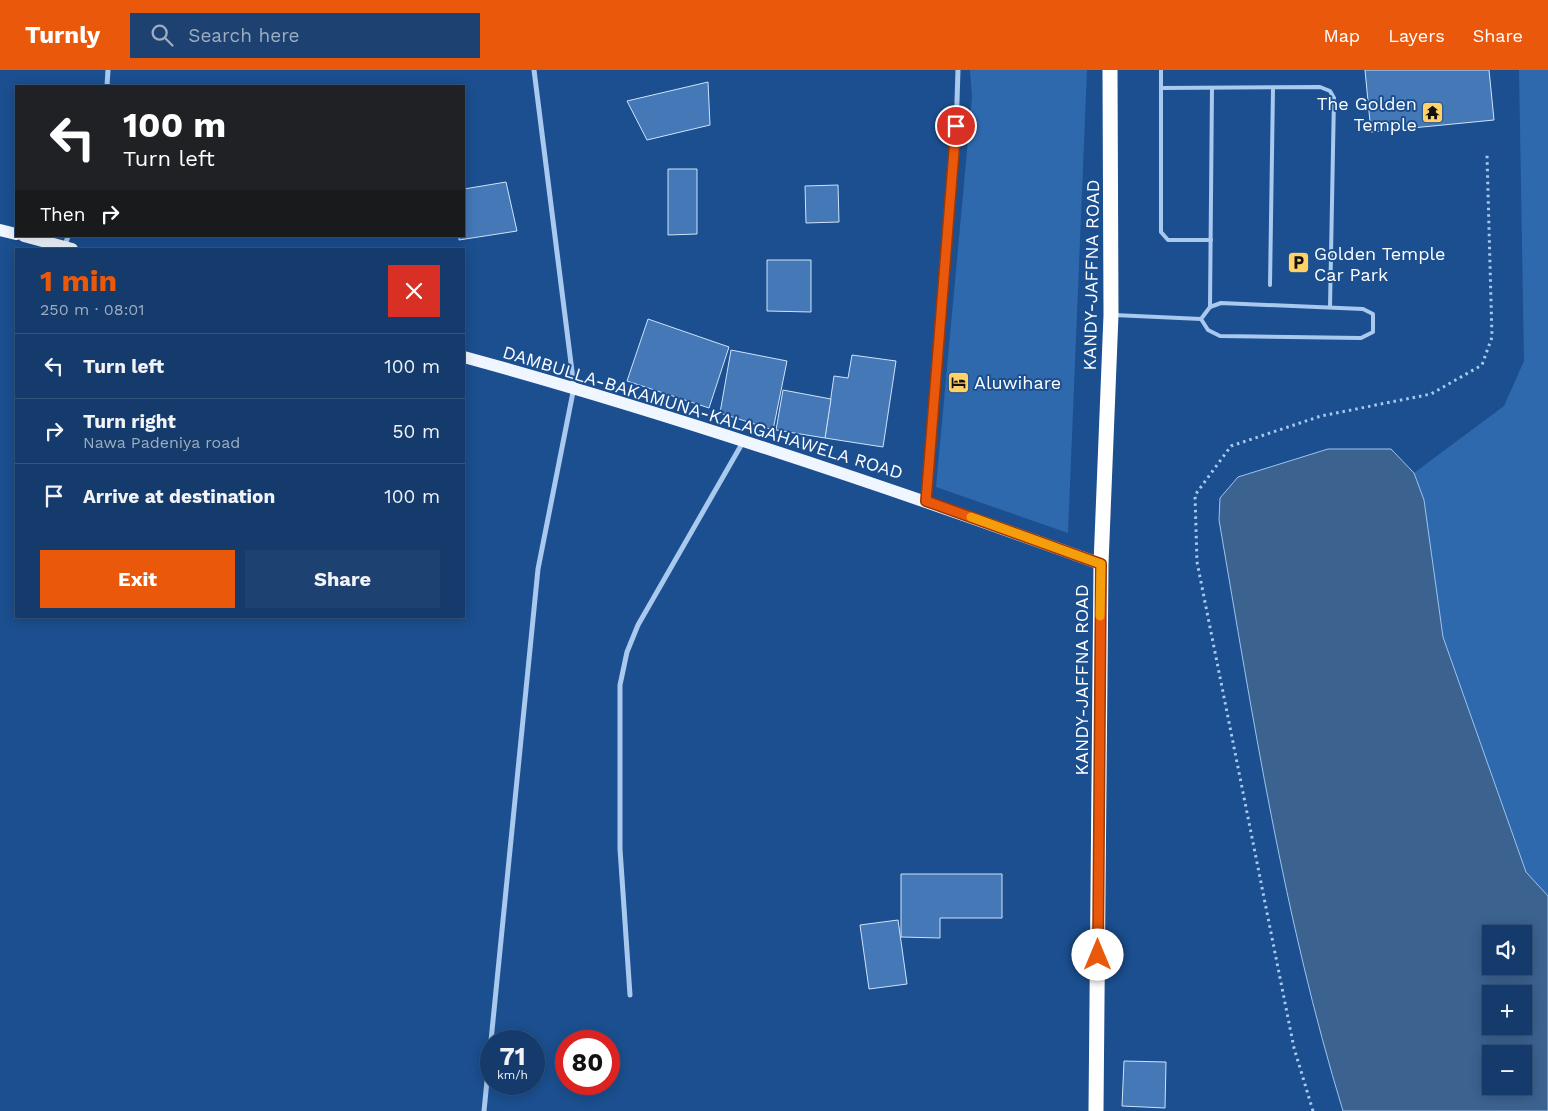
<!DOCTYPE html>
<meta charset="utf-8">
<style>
:root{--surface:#143b6b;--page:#1d4271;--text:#f1f3f6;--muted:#9dadc1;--line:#33557e;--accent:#ea580c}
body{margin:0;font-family:"Work Sans",sans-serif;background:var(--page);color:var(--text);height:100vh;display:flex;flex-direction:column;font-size:19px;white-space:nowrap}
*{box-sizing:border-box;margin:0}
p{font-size:16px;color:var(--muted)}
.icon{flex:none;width:28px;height:28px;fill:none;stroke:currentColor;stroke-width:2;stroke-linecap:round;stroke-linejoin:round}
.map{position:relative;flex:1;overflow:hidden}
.side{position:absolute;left:15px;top:178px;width:450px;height:370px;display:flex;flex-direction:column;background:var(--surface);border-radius:0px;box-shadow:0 2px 12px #0003,0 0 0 1px var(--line)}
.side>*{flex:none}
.banner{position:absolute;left:15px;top:15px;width:450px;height:152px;border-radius:0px;box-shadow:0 2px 12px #0003,0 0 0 1px var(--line);background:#202124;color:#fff;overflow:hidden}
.tools{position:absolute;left:1482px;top:855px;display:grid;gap:10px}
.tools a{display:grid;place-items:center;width:50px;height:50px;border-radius:0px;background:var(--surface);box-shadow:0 2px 12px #0003,0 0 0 1px var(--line);font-size:25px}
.speed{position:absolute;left:480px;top:960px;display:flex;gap:10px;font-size:25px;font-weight:700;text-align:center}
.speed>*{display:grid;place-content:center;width:65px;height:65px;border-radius:50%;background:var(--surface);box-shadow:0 2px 12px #0003,0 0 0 1px var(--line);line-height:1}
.speed small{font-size:12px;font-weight:400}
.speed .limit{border:8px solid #d22;background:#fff;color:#111}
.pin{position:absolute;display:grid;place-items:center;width:42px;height:42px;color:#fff;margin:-21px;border:2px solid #fff;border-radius:50%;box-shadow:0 1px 5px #0007}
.me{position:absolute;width:55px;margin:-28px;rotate:0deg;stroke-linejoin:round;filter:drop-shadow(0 0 4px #0008)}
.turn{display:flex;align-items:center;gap:18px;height:105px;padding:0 25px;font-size:22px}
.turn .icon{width:65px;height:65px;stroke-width:2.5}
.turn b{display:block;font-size:35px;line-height:42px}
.then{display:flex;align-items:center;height:48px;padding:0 25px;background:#0003;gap:10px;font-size:19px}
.round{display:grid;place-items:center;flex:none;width:52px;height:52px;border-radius:0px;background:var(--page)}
.headline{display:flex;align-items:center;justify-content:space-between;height:85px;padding:0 25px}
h1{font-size:30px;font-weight:700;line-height:38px;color:var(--accent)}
.cta{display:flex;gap:10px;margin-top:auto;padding:10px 25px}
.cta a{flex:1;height:58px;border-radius:0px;background:var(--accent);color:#fff;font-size:20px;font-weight:700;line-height:58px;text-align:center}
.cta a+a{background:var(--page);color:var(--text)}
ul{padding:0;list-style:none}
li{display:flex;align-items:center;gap:15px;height:65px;padding:0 25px;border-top:1px solid var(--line)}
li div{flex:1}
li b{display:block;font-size:19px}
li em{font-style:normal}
header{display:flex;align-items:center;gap:30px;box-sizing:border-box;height:70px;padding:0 25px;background:var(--accent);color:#fff}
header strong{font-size:24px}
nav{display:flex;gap:28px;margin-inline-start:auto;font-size:18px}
.search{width:350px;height:45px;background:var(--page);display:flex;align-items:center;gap:12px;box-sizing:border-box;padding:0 18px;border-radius:0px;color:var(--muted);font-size:19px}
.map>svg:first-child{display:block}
.green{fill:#2e69ad}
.water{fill:#3c6290;stroke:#9cc4f0;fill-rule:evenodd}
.building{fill:#4478b7;stroke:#cfe3fa}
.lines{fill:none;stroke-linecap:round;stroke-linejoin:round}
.path{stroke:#a9c9ee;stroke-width:3;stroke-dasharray:2.5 4;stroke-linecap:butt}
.lane{stroke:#a9c9ee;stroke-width:4}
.street{stroke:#a9c9ee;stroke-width:5}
.primary{stroke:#f0f6ff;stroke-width:12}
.highway{stroke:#fff;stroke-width:15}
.route-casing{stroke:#983908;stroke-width:12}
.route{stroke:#ea580c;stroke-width:9}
.slow{stroke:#f59e0b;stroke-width:9}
.labels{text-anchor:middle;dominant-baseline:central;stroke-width:4;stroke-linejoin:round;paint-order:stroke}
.poi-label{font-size:18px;fill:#fff;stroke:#1b4f8f;text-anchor:start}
.street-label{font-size:18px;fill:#fff;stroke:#1b4f8f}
</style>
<header>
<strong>Turnly</strong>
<div class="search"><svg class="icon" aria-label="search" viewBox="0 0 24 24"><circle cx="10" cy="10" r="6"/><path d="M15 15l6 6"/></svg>Search here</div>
<nav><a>Map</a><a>Layers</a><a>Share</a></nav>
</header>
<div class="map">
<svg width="1548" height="1041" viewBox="0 0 1548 1041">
<rect width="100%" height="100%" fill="#1b4f8f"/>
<g class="green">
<polygon points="970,0 1087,0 1068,463 936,417 972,27"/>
<polygon points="1519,0 1548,0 1548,826 1526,802 1443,567 1424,430 1414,403 1504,336 1524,291"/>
</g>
<path class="water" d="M 1328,379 L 1391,379 L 1414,403 L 1424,430 L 1443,567 L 1526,802 L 1548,826 L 1548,1041 L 1343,1041 C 1284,848 1253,648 1219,450 L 1220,428 L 1238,407 ZM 1491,864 L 1524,864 L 1524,896 L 1491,896 ZM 1491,924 L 1524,924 L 1524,956 L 1491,956 ZM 1491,984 L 1524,984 L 1524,1016 L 1491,1016 Z"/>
<g class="building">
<polygon points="1365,0 1489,0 1494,50 1371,62"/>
<polygon points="708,12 710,55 647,70 627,31"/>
<polygon points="668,99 697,99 697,164 668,165"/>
<polygon points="506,112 517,161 459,170 459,166 464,166 464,119"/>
<polygon points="838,115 839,152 806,153 805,116"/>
<polygon points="767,190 811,190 811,242 767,241"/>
<polygon points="648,249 729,277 709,338 627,311"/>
<polygon points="731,280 787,291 773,360 720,343"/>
<polygon points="852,285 896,291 883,377 825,368 834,306 848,308"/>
<polygon points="783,320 831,329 825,368 776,360"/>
<polygon points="901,804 1002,804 1002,848 940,848 940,868 901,867"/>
<polygon points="898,850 907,914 869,919 860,855"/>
<polygon points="1124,991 1166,992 1165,1038 1122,1036"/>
</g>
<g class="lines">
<polyline class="path" points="1313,1041 1294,978 1197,492 1195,425 1231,376 1321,346 1431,324 1482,295 1492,267 1487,85"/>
<g class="lane">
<polyline points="1161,0 1161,162 1168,170 1211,170"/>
<polyline points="1162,18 1320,17 1330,21 1334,28 1330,237"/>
<polyline points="1270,215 1273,18"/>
<polygon points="1221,233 1363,239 1373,244 1373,262 1361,268 1220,266 1208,260 1201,249 1210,237"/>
<polyline points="1210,237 1212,18"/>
<polyline points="1114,245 1201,249"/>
</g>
<g class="street">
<polyline points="107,16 108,0"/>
<polyline points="65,176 68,166"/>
<polyline points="926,431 955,94 958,0"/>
<polyline points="630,925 620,779 620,615 627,582 638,555 743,372"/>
<polyline points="484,1041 538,499 574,317 534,0"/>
</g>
<g class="primary">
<polyline points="0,160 16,164"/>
<polyline points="24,166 72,179"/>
<path d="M 464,287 C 679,346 891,418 1101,494"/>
</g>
<polyline class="highway" points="1096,1041 1101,494 1111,245 1110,0"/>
</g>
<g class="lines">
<defs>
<polyline id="route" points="956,56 926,431 1101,494 1098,885"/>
</defs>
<use href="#route" class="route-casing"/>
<use href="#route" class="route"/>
<polyline class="slow" points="971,447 1101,494 1100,546"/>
</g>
<defs>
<symbol id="temple-square" viewBox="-11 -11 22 22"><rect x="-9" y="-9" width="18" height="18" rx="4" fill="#ffd166" stroke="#1b4f8f"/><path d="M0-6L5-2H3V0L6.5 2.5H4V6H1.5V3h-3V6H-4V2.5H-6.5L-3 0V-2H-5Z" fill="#111"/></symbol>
<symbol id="parking-square" viewBox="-11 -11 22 22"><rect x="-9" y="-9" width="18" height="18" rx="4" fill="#ffd166" stroke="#1b4f8f"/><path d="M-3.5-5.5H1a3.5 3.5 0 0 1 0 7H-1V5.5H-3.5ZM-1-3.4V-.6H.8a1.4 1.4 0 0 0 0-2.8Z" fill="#111"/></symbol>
<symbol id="hotel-square" viewBox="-11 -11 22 22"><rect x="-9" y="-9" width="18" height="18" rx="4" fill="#ffd166" stroke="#1b4f8f"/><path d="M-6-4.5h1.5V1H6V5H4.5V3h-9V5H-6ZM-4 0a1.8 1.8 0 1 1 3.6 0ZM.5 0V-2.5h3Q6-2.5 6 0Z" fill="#111"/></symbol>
</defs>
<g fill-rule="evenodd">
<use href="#temple-square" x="1420" y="30" width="25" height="25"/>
<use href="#parking-square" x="1286" y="180" width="25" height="25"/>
<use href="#hotel-square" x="946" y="300" width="25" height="25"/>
</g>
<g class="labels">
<g class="poi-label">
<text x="1417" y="33" text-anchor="end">The Golden<tspan x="1417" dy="21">Temple</tspan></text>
<text x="1314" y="183">Golden Temple<tspan x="1314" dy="21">Car Park</tspan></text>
<text x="974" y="312">Aluwihare</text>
</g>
<g class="street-label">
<text transform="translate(1091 205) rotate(-89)">KANDY-JAFFNA ROAD</text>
<text transform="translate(703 342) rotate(17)">DAMBULLA-BAKAMUNA-KALAGAHAWELA ROAD</text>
<text transform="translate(1081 610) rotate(-90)">KANDY-JAFFNA ROAD</text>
</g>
</g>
</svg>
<div class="tools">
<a><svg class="icon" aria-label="sound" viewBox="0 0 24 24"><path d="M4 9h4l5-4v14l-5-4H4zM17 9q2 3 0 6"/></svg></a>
<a>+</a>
<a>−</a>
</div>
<div class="speed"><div>71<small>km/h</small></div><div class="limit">80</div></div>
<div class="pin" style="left:956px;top:56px;background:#d93025"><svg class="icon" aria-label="arrive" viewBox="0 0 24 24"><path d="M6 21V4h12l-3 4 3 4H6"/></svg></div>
<svg class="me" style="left:1098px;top:885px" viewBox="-20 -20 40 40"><circle r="19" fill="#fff"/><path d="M0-13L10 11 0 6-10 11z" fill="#ea580c"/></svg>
<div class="banner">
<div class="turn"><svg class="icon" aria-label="left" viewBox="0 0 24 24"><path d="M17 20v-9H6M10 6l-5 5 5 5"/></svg><div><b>100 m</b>Turn left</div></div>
<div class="then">Then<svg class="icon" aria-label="right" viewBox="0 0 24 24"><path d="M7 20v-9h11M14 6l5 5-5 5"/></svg></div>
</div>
<section class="side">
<div class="headline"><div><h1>1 min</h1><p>250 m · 08:01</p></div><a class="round" style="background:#d93025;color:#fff"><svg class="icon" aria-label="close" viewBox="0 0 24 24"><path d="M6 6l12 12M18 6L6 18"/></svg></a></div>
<ul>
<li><svg class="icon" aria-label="left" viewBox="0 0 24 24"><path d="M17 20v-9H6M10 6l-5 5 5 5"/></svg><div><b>Turn left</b></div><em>100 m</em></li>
<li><svg class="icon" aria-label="right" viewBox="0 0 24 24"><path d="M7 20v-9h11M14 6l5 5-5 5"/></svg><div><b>Turn right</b><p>Nawa Padeniya road</p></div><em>50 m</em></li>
<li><svg class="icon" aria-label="arrive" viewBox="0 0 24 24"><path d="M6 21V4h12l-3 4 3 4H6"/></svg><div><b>Arrive at destination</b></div><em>100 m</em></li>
</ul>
<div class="cta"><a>Exit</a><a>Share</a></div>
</section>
</div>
